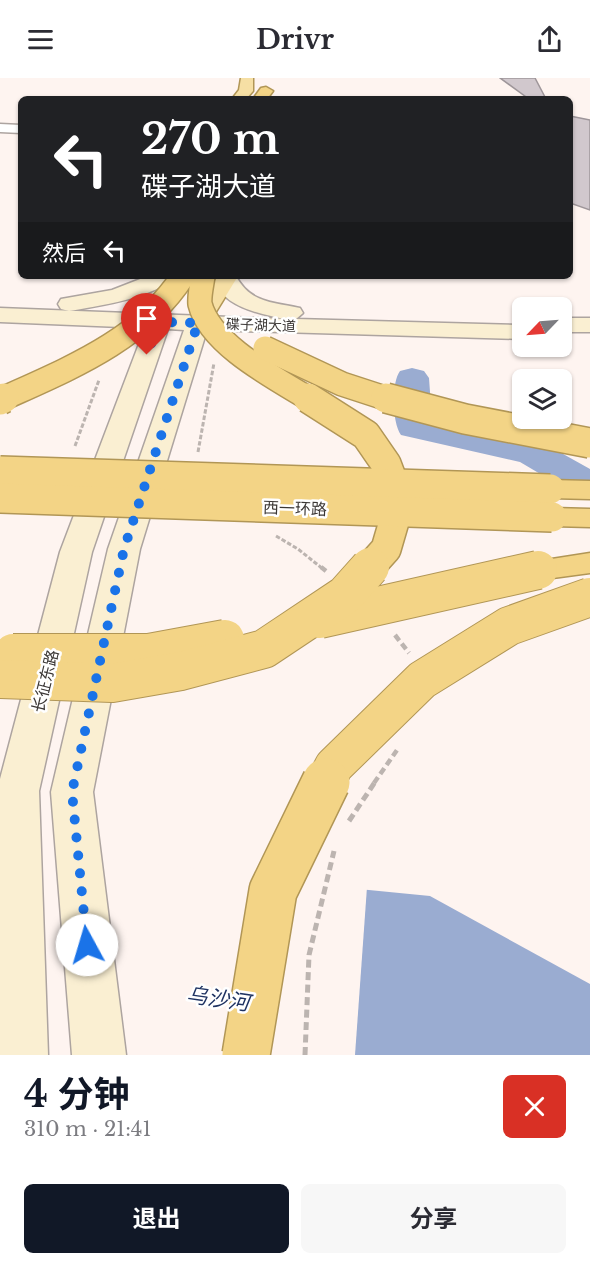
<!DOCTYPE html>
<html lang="zh">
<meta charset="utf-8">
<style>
:root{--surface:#fff;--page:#f7f7f7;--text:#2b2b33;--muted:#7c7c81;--accent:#111827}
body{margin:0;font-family:"Libre Baskerville","Noto Sans SC",serif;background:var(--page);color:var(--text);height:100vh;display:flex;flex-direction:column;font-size:22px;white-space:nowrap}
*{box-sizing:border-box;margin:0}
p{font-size:20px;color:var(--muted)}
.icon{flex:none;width:33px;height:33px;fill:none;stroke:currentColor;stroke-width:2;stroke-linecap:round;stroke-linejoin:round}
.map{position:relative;height:977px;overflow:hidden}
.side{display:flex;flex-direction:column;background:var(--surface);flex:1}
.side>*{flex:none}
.guide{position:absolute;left:18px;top:18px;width:555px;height:183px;border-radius:9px;box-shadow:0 2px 4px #0004;background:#202124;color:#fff;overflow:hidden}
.needle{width:39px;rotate:245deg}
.buttons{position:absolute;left:512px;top:219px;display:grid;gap:12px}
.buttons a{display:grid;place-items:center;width:60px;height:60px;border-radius:9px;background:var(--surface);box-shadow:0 2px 4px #0004;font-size:30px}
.pin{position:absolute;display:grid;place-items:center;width:51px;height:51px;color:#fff;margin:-62px -26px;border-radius:50% 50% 50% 0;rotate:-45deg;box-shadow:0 0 6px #0007}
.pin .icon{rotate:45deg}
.me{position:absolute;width:66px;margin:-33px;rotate:354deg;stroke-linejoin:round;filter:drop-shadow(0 0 4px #0008)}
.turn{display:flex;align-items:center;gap:21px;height:126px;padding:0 24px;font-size:27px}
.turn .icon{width:78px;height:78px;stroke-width:2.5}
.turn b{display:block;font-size:42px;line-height:51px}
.then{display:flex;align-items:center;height:57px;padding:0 24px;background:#0003;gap:12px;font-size:22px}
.round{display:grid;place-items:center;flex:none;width:63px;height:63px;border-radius:9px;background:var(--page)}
.head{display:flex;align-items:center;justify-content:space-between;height:102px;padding:0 24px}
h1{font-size:36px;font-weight:700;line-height:45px;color:var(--accent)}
.cta{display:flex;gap:12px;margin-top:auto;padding:12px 24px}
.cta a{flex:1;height:69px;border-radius:9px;background:var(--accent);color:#fff;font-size:24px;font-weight:700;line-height:69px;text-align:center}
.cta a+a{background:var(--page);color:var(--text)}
header{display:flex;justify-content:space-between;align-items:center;height:78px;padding:0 24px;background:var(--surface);font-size:27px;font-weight:700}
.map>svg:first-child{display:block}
.water{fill:#9aacd1}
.pier{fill:#fef4f0}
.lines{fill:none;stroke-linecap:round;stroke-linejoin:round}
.river{fill:#9aacd1;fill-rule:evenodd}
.building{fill:#d1c8cd;stroke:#9e969a;stroke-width:1.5}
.tertiary-casing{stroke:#ada4a0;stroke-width:3}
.secondary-casing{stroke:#ada4a0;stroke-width:3}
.primary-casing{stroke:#b19656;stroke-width:3}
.trunk-casing{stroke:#b19656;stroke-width:3}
.path-far2{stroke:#bcb4b0;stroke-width:3;stroke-dasharray:4.5 2;stroke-linecap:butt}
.path-far1{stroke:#bcb4b0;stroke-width:4.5;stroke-dasharray:7 4;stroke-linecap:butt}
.path{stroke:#bcb4b0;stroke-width:5;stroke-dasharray:8 4.5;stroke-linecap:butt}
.tertiary{fill:#fff;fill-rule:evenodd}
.secondary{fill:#faefd2;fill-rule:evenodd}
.primary{fill:#f6dfa4;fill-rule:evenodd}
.trunk{fill:#f3d486;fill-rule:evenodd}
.trunk-bridge-far3-casing{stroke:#b19656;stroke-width:26;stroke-linecap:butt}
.trunk-bridge-far2-casing{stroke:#b19656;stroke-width:32;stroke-linecap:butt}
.trunk-bridge-far1-casing{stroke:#b19656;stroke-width:40;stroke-linecap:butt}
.trunk-bridge-casing{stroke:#b19656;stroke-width:50;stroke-linecap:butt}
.trunk-bridge-far3{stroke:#f3d486;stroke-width:23}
.trunk-bridge-far2{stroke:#f3d486;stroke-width:29}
.trunk-bridge-far1{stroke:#f3d486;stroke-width:38}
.trunk-bridge{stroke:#f3d486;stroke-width:47}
.route{stroke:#1a73e8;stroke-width:10;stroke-dasharray:0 18}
.labels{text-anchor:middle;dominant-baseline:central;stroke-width:5;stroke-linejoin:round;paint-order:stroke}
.far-street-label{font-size:14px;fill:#3b3735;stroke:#fff}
.street-label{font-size:16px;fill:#3b3735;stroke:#fff}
.near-water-label{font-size:21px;font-style:italic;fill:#1f3362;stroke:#fff}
</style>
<header><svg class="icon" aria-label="menu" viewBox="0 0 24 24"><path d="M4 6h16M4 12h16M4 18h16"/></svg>Drivr<svg class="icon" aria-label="share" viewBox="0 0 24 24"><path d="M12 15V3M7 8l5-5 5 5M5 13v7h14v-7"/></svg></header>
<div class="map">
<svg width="590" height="977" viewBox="0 0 590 977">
<rect width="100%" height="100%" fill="#fef4f0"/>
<polygon class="water" points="185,794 430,818 590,906 590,977 0,977"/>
<g class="pier">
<polygon points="590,435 590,533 540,517 538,514"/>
<polygon points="0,769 367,809 355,977 0,977"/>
</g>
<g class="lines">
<path class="river" d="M 412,290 L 424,293 L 429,300 L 432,342 L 547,367 L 590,391 L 590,420 L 576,417 L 520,384 L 401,357 C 392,345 391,305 400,293 Z"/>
</g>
<g class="building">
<polygon points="500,0 535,0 546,21 529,21"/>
<polygon points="570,38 590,42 590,132 570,125"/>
</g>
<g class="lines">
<defs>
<polygon id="tertiary" points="0,46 21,47 21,55 0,54"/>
<g id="secondary">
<path d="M 148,198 L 174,198 C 160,219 94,229 69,233 L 61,231 L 58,226 L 61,221 L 112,212 Z"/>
<path d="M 218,198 L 236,198 C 250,225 273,224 300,230 L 303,235 L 296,241 L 522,247 L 522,261 L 207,252 L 140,471 L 93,714 L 126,977 L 72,977 L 51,714 L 108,471 L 184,252 L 168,251 L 92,474 L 39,713 L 48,977 L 0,977 L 0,701 L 60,474 L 145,250 L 0,244 L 0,230 L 285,241 C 264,237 213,227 218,198 Z"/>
<rect x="561" y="240" width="29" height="14"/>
</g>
<g id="primary">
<polygon points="241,0 253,0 253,13 246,21 232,21 239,12"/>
<polygon points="218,198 238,198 206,250 198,252 190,250 187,245"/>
</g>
<g id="trunk">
<polygon points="266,9 273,13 267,21 253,21 261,10"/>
<polygon points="550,402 590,403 590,421 550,420 539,417 535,411 539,405"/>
<polygon points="552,430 590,431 590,449 552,448 541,446 537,439 541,432"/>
<polygon points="590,475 590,495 538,502 526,499 521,492 526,485"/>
</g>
</defs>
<use href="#tertiary" class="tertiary-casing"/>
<use href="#secondary" class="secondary-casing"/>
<use href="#primary" class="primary-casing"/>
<use href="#trunk" class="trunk-casing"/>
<g class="path-far2">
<polyline points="75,368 99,302"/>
<polyline points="198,374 214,285"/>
<polyline points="276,458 298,471 323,491"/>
</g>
<g class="path-far1">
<polyline points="321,489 326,493"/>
<polyline points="395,557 409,575"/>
<polyline points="374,705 397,672"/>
</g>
<g class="path">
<polyline points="349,743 375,704"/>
<polyline points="305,977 309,877 334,773"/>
</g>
<use href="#tertiary" class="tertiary"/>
<use href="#secondary" class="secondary"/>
<use href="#primary" class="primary"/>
<use href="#trunk" class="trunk"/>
<defs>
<g id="trunk-bridge-far3">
<path d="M 203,198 C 202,206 199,218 200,226 C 210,267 277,301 311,322"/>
<polyline points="265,270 342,306 391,322"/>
<path d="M 0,322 C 68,291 141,263 183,198"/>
</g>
<g id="trunk-bridge-far2">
<polyline points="308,320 366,357 386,386 400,423 386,471 368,491"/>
<polyline points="386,320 465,341 590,365"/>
<polyline points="0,322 4,320"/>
<polyline points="0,393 550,411"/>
<polyline points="0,420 552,439"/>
</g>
<g id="trunk-bridge-far1">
<polyline points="320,541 538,492"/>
<polyline points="13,575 149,575 225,561"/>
<polyline points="0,601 112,605 181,593 264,571 345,517 370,489"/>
<polyline points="325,705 334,688 422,602 509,548 590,519"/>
</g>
<polyline id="trunk-bridge" points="246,977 273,813 326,704"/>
</defs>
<use href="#trunk-bridge-far3" class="trunk-bridge-far3-casing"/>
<use href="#trunk-bridge-far2" class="trunk-bridge-far2-casing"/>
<use href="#trunk-bridge-far1" class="trunk-bridge-far1-casing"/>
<use href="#trunk-bridge" class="trunk-bridge-casing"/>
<use href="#trunk-bridge-far3" class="trunk-bridge-far3"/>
<use href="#trunk-bridge-far2" class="trunk-bridge-far2"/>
<use href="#trunk-bridge-far1" class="trunk-bridge-far1"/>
<use href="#trunk-bridge" class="trunk-bridge"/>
</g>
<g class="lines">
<polyline class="route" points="87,867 72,714 124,471 198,245 159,244 147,277"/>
</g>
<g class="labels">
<g class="far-street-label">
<text transform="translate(261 247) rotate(2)">碟子湖大道</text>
</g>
<g class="street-label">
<text transform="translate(295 430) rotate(2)">西一环路</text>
<text transform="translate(45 603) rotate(-76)">长征东路</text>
</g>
<g class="near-water-label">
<text transform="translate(218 921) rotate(8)">乌沙河</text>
</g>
</g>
</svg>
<div class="buttons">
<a><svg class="needle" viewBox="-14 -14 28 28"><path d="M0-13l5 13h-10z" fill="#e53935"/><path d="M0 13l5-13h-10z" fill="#7c7c81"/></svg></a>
<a><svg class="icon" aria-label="layers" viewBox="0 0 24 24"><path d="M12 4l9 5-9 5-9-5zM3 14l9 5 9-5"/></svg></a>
</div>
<div class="pin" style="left:147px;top:277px;background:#d93025"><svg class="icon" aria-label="arrive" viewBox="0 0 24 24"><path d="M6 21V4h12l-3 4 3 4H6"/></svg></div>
<svg class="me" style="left:87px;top:867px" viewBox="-20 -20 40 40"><circle r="19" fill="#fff"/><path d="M0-13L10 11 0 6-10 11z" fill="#1a73e8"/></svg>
<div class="guide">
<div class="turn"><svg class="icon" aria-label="left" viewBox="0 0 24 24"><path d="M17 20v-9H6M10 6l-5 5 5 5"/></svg><div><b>270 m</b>碟子湖大道</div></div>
<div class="then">然后<svg class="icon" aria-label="left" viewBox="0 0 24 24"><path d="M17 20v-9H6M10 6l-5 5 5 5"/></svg></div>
</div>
</div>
<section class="side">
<div class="head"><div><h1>4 分钟</h1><p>310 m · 21:41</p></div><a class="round" style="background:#d93025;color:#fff"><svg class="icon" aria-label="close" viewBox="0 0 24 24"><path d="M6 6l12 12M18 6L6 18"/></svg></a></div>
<div class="cta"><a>退出</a><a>分享</a></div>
</section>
